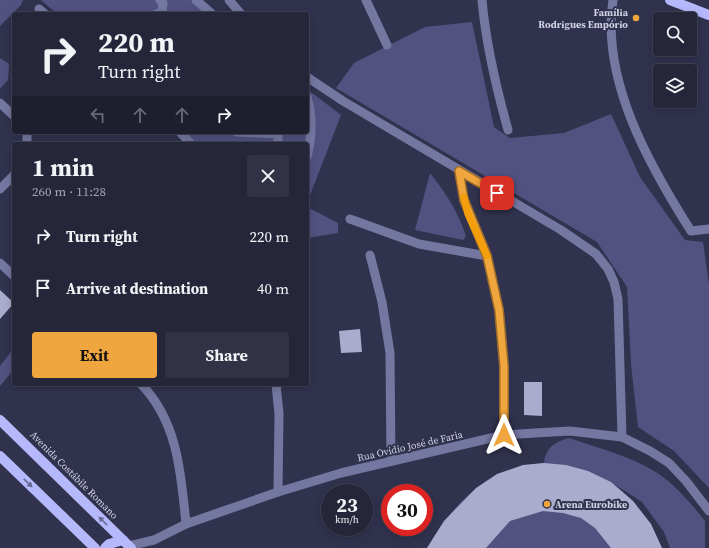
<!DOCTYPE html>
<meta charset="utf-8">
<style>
:root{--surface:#25263a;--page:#313245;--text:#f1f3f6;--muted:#a3a5af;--line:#424354;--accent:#f0a63e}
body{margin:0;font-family:"Source Serif 4",serif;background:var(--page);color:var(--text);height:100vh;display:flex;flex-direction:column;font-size:15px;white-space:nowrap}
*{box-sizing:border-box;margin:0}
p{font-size:13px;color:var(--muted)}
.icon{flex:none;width:22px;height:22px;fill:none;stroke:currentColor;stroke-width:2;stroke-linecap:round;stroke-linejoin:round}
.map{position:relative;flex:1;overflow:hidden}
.details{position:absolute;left:12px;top:142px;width:297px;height:244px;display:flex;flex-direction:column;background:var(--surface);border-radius:4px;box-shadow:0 2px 10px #0003,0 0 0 1px var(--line)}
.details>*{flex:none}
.top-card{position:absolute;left:12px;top:12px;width:297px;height:122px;border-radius:4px;box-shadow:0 2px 10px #0003,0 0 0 1px var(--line);background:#25263a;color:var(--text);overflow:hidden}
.fabs{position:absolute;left:653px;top:12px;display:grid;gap:8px}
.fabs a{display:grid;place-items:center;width:44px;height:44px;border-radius:4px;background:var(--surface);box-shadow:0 2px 10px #0003,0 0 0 1px var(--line);font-size:20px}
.speed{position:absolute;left:321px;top:484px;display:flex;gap:8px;font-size:20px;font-weight:700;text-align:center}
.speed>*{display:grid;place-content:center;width:52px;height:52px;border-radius:50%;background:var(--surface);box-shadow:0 2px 10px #0003,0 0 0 1px var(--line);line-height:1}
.speed small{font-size:10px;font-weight:400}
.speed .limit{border:6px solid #d22;background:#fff;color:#111}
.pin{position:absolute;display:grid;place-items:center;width:34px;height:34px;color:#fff;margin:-17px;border-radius:8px;box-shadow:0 2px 6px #0006}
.me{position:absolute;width:44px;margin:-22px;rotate:0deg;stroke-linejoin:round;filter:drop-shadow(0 0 3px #0008)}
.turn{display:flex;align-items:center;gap:14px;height:84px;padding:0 20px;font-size:18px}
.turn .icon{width:52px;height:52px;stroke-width:2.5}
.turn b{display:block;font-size:28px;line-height:34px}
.lanes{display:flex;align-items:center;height:38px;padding:0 20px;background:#0003;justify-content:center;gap:20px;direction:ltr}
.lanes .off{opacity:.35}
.round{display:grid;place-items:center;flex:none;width:42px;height:42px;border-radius:4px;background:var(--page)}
.overview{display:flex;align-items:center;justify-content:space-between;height:68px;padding:0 20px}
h1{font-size:24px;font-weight:700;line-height:30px}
.action{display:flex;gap:8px;margin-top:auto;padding:8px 20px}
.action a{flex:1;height:46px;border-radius:4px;background:var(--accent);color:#111;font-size:16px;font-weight:700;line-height:46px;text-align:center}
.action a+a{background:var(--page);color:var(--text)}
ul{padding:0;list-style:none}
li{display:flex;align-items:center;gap:12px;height:52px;padding:0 20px}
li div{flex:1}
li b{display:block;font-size:15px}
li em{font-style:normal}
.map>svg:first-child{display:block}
.green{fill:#515280}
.building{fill:#a9accd}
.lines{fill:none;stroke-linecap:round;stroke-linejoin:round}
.minor{stroke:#7477a0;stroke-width:9}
.major{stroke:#b5b9fc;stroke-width:10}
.oneway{fill:#666894}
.route-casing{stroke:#9c6c28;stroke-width:10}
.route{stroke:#f0a63e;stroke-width:7}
.slow{stroke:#f59e0b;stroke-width:7}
.poi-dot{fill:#f0a63e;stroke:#31324e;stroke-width:1.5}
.labels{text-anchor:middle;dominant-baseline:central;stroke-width:4;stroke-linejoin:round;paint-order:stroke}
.poi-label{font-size:10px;font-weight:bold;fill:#cfd1e3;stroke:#31324e;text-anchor:end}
.street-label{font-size:10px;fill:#cfd1e3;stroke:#31324e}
</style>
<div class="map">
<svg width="709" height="548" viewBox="0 0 709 548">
<rect width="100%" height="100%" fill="#31324e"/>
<g class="green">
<polygon points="0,0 23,0 21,5 0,26"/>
<polygon points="41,0 203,0 218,14 57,14"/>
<polygon points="472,22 494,127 510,138 564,133 611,114 640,177 685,240 703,242 709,285 709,488 674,451 638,427 631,364 627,287 597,242 336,88 354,63 425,27"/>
<polygon points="0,58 9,64 8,80 0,89"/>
<polygon points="307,89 341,115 307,203 307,144 195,144 185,132 307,132"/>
<path d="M 430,173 C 446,193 458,212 466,236 L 463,240 L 415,230 Z"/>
<polygon points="307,207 338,223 338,233 307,238"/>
<polygon points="14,348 14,369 0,386 0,366"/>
<path d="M 569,438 C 595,447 623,454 647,467 C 671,479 689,501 705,521 L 705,548 L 670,548 L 664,532 L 642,502 L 614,484 L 633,501 L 651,524 L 662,548 L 427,548 C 455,500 487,469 544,463 C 546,447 555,442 569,438 Z"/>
</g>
<g class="building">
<polygon points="0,290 14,303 0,319"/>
<polygon points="360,329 362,352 341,353 339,331"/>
<polygon points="524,382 542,382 542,416 524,415"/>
<polygon points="544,463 566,465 588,471 611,482 633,501 651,524 662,548 611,548 595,528 581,518 563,513 543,511 510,521 486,548 427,548 444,521 476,488 497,474 523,465"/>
</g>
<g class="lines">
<g class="minor">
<polyline points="196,0 212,14"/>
<polyline points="229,0 241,14"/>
<polyline points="366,0 387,45"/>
<path d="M 482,0 C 486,45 496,87 508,130"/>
<path d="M 613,0 C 601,80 649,165 691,231 L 709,229"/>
<polyline points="39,9 45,14"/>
<polyline points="156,14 162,12 163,3 160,0"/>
<polyline points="307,77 343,101 561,230 596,254 608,269 614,282 618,299 622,437"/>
<path d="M 307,97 C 313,117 312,137 307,157"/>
<polyline points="0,103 14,116"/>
<polyline points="27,132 27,144"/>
<polyline points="180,132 191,144"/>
<polyline points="236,132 278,134 278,144"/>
<polyline points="459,171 464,200 487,256 499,310 504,366 504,435"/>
<polyline points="0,189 14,175"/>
<polyline points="350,219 419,244 487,256"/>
<polyline points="370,255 382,302 390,353 391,461"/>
<polyline points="0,263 14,276"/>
<path d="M 141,384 C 178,422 181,474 186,524"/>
<polyline points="276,384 279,414 278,492"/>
<polyline points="129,546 154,540 186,524 278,492 341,473 504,435 535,433 570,431 622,437 650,451 669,463 686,481 709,511"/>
</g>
<g class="major">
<polyline points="670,0 709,15"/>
<polyline points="0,420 131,548"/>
<polyline points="0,456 95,548"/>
<polyline points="105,548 109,544 123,540"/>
</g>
</g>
<defs><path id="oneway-solid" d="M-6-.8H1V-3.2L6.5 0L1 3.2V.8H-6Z"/></defs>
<g class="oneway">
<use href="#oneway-solid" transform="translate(28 483) rotate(44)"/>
<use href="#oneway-solid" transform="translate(103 521) rotate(-135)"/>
</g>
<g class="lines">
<defs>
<polyline id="route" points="497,193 459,171 464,200 487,256 499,310 504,366 504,435"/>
</defs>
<use href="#route" class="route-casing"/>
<use href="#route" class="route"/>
<polyline class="slow" points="464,197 468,214 487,256"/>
</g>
<g class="poi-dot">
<circle cx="636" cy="18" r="4"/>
<circle cx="547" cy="504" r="4"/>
</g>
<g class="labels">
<g class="poi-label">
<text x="628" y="12">Família<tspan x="628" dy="12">Rodrigues Empório</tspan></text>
<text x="555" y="504" text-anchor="start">Arena Eurobike</text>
</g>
<g class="street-label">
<text transform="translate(410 446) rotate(-13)">Rua Ovídio José de Faria</text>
<text transform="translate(74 475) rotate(45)">Avenida Costábile Romano</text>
</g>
</g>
</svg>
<div class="fabs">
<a><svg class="icon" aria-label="search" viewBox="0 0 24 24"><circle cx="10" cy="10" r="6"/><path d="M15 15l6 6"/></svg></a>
<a><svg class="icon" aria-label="layers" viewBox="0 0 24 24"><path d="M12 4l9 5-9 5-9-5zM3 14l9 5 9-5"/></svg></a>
</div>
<div class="speed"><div>23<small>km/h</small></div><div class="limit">30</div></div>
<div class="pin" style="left:497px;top:193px;background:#d93025"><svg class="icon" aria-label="arrive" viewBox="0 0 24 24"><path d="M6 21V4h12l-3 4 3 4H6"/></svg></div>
<svg class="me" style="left:504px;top:435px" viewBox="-20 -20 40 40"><path d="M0-17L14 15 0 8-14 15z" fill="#f0a63e" stroke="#fff" stroke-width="4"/></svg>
<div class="top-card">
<div class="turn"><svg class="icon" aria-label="right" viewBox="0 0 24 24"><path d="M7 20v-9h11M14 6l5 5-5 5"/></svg><div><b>220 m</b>Turn right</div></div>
<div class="lanes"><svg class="icon off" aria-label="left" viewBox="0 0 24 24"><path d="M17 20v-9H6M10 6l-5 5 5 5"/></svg><svg class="icon off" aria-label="ahead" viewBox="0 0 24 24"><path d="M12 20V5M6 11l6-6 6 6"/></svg><svg class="icon off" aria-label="ahead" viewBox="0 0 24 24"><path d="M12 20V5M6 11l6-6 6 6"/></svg><svg class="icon" aria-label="right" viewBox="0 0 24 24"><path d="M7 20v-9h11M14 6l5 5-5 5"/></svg></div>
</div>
<section class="details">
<div class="overview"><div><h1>1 min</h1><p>260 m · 11:28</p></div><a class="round"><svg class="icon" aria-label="close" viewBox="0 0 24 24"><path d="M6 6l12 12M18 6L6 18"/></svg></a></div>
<ul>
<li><svg class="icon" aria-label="right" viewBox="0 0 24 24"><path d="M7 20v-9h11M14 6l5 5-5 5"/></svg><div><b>Turn right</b></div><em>220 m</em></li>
<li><svg class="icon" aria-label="arrive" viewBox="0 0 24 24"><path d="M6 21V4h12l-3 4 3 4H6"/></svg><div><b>Arrive at destination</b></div><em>40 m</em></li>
</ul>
<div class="action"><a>Exit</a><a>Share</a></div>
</section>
</div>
